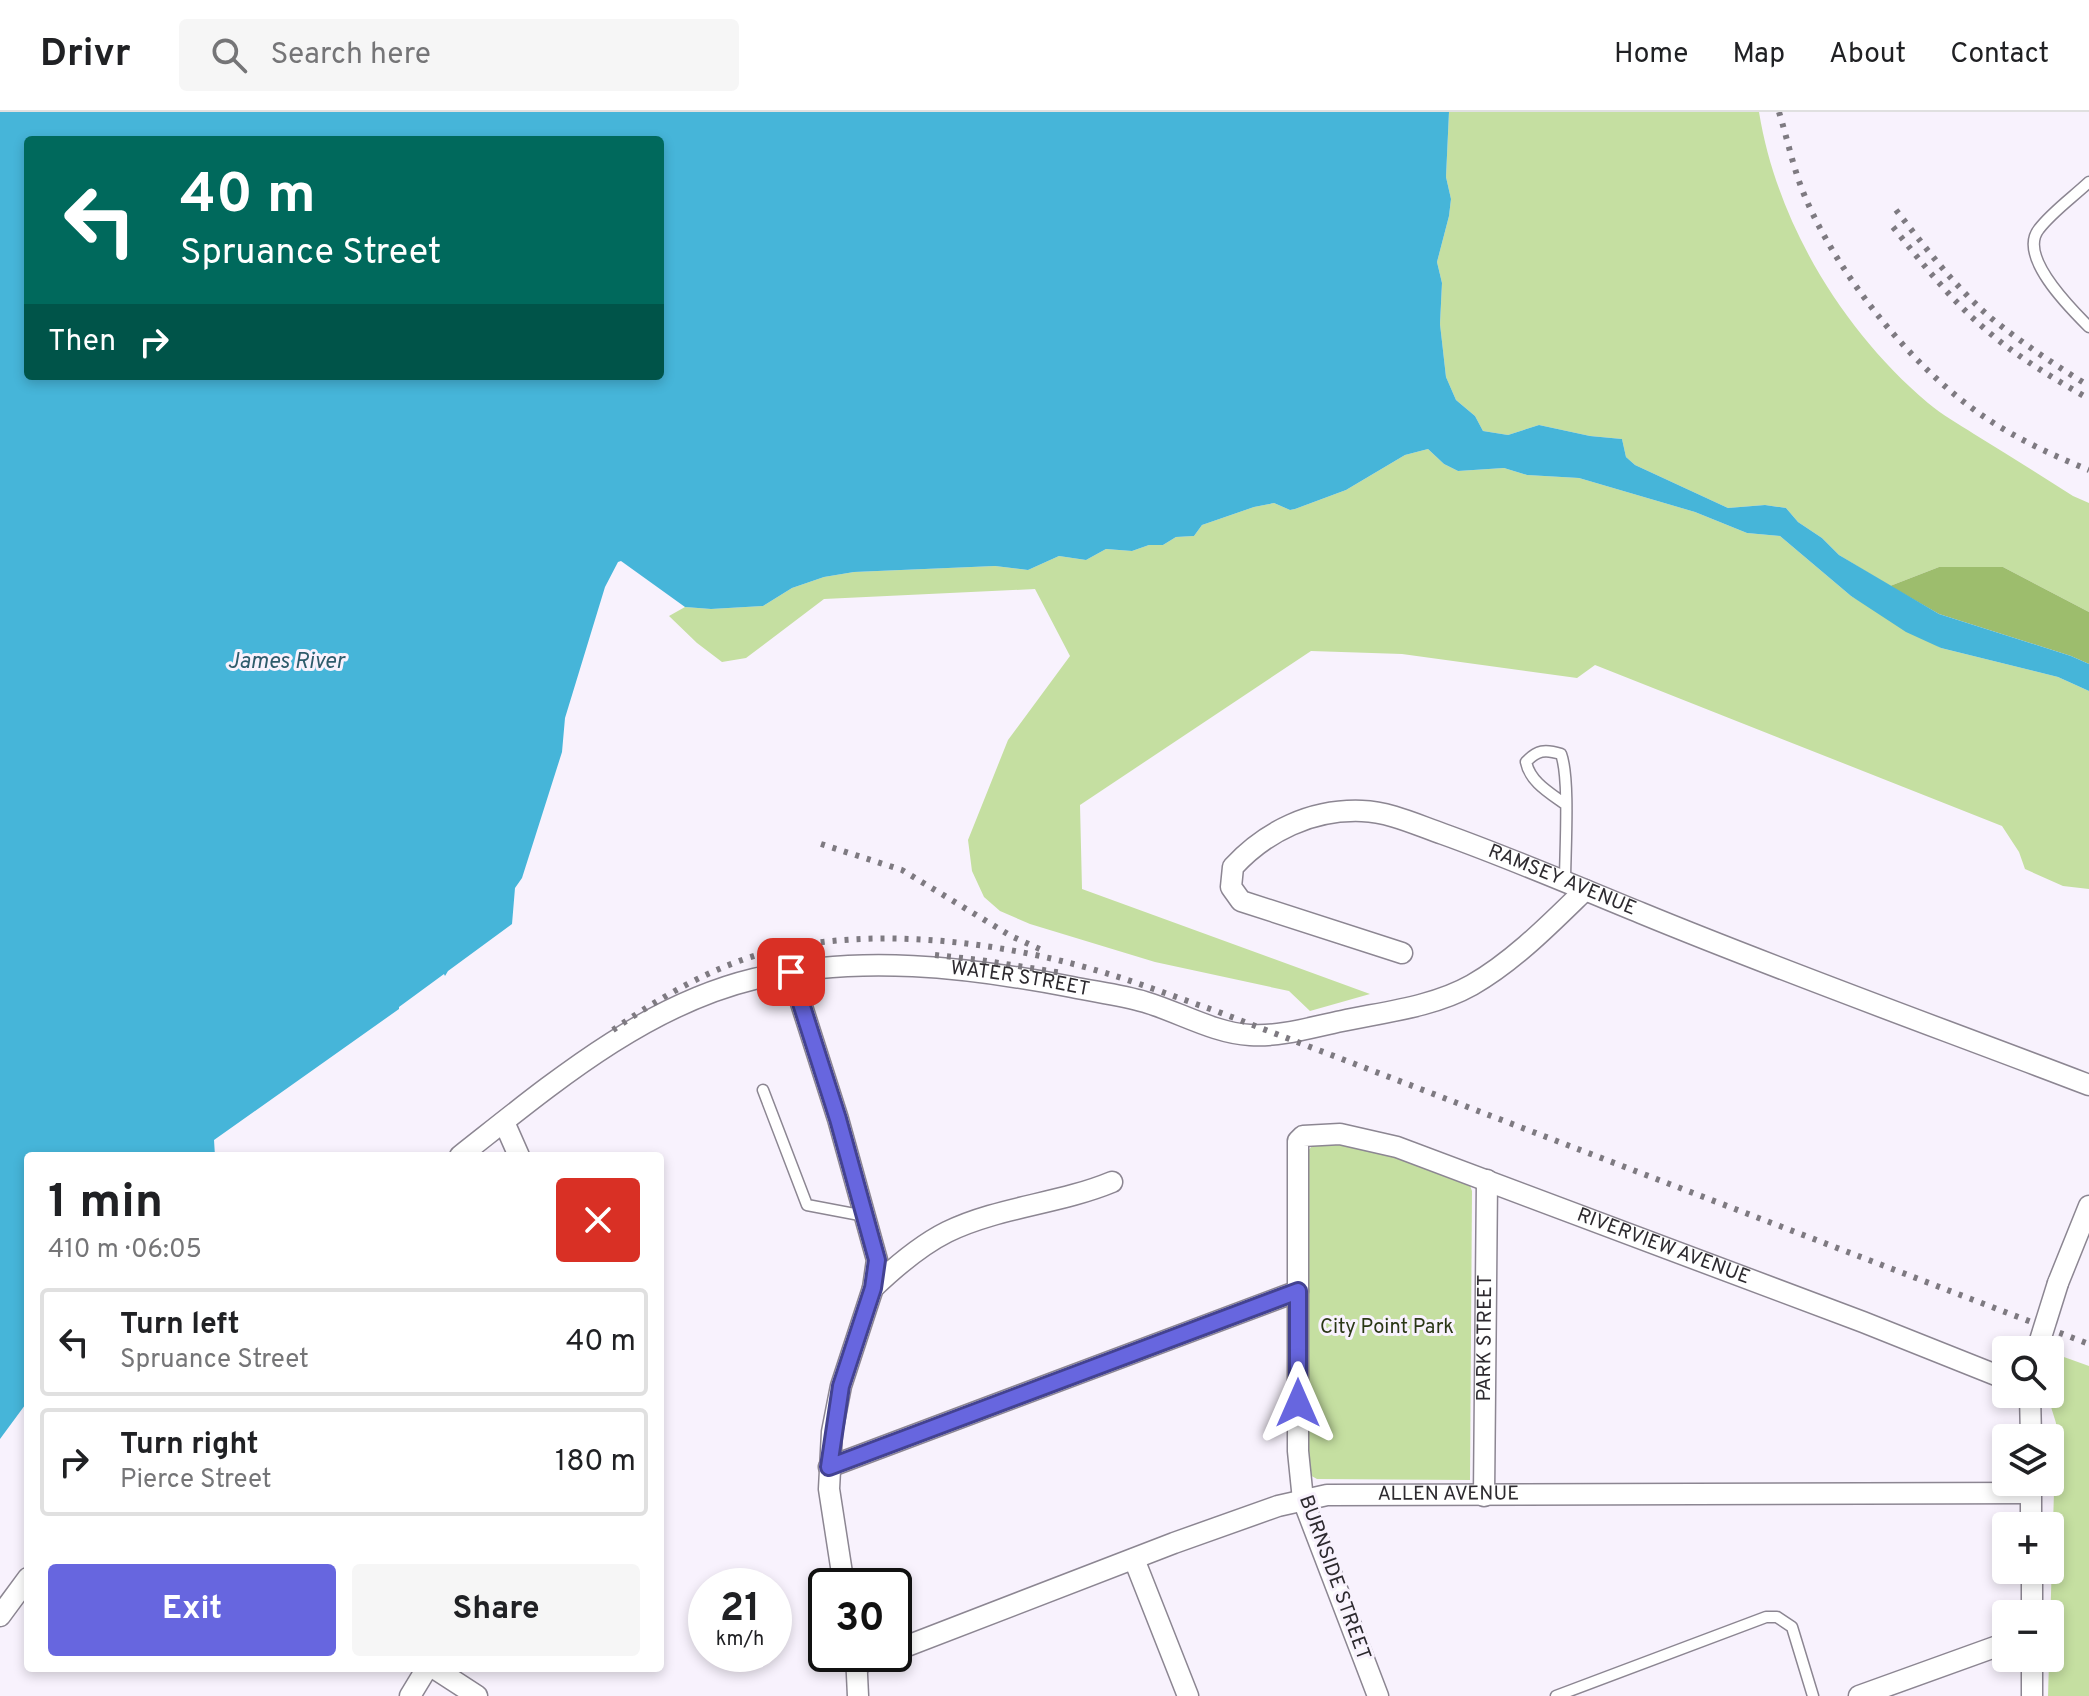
<!DOCTYPE html>
<meta charset="utf-8">
<style>
:root{--surface:#fff;--page:#f6f6f6;--text:#202124;--muted:#757577;--line:#e0e0e0;--accent:#6766df}
body{margin:0;font-family:Overpass,sans-serif;background:var(--page);color:var(--text);height:100vh;display:flex;flex-direction:column;font-size:30px;white-space:nowrap}
*{box-sizing:border-box;margin:0}
p{font-size:26px;color:var(--muted)}
.icon{flex:none;width:44px;height:44px;fill:none;stroke:currentColor;stroke-width:2;stroke-linecap:round;stroke-linejoin:round}
.map{position:relative;flex:1;overflow:hidden}
.panel{position:absolute;left:24px;top:1040px;width:640px;height:520px;display:flex;flex-direction:column;background:var(--surface);border-radius:8px;box-shadow:0 4px 12px #0003}
.panel>*{flex:none}
.hud{position:absolute;left:24px;top:24px;width:640px;height:244px;border-radius:8px;box-shadow:0 4px 12px #0003;background:#00695c;color:#fff;overflow:hidden}
.tools{position:absolute;left:1992px;top:1224px;display:grid;gap:16px}
.tools a{display:grid;place-items:center;width:72px;height:72px;border-radius:8px;background:var(--surface);box-shadow:0 4px 12px #0003;font-size:40px}
.speed{position:absolute;left:688px;top:1456px;display:flex;gap:16px;font-size:40px;font-weight:700;text-align:center}
.speed>*{display:grid;place-content:center;width:104px;height:104px;border-radius:50%;background:var(--surface);box-shadow:0 4px 12px #0003;line-height:1}
.speed small{font-size:20px;font-weight:400}
.speed .limit{border:4px solid #111;border-radius:12px;background:#fff;color:#111}
.pin{position:absolute;display:grid;place-items:center;width:68px;height:68px;color:#fff;margin:-34px;border-radius:16px;box-shadow:0 4px 12px #0006}
.me{position:absolute;width:88px;margin:-44px;rotate:0deg;stroke-linejoin:round;filter:drop-shadow(0 0 6px #0008)}
.turn{display:flex;align-items:center;gap:28px;height:168px;padding:0 24px;font-size:36px}
.turn .icon{width:104px;height:104px;stroke-width:2.5}
.turn b{display:block;font-size:56px;line-height:68px}
.then{display:flex;align-items:center;height:76px;padding:0 24px;background:#0003;gap:16px;font-size:30px}
.round{display:grid;place-items:center;flex:none;width:84px;height:84px;border-radius:8px;background:var(--page)}
.overview{display:flex;align-items:center;justify-content:space-between;height:136px;padding:0 24px}
h1{font-size:48px;font-weight:700;line-height:60px}
.cta{display:flex;gap:16px;margin-top:auto;padding:16px 24px}
.cta a{flex:1;height:92px;border-radius:8px;background:var(--accent);color:#fff;font-size:32px;font-weight:700;line-height:92px;text-align:center}
.cta a+a{background:var(--page);color:var(--text)}
ul{padding:0;list-style:none}
li{display:flex;align-items:center;gap:24px;height:108px;margin:0 16px 12px;padding:0 8px;border:4px solid var(--line);border-radius:8px}
li div{flex:1}
li b{display:block;font-size:30px}
li em{font-style:normal}
header{display:flex;align-items:center;gap:48px;box-sizing:border-box;height:112px;padding:0 40px;background:var(--surface);border-bottom:2px solid var(--line)}
header strong{font-size:38px}
nav{display:flex;gap:44px;margin-inline-start:auto;font-size:28px}
.search{width:560px;height:72px;background:var(--page);display:flex;align-items:center;gap:20px;box-sizing:border-box;padding:0 28px;border-radius:8px;color:var(--muted);font-size:30px}
.map>svg:first-child{display:block}
.green{fill:#c5dfa1}
.forest{fill:#9dbd6d}
.water{fill:#46b5d9;fill-rule:evenodd}
.lines{fill:none;stroke-linecap:round;stroke-linejoin:round}
.lane-casing{stroke:#8c8692;stroke-width:13}
.street-casing{stroke:#8c8692;stroke-width:23}
.lane{stroke:#fff;stroke-width:10}
.street{stroke:#fff;stroke-width:20}
.rail{stroke:#7e7a81;stroke-width:6;stroke-dasharray:4 8;stroke-linecap:butt}
.street-bridge-casing{stroke:#8c8692;stroke-width:23;stroke-linecap:butt}
.street-bridge{stroke:#fff;stroke-width:20}
.route-casing{stroke:#434291;stroke-width:20}
.route{stroke:#6766df;stroke-width:14}
.labels{text-anchor:middle;dominant-baseline:central;stroke-width:6;stroke-linejoin:round;paint-order:stroke}
.street-label{font-size:20px;fill:#2d2a2f;stroke:#f8f2fd}
.park-label{font-size:20px;fill:#2a3715;stroke:#f8f2fd}
.water-label{font-size:22px;font-style:italic;fill:#2d5b6b;stroke:#f8f2fd}
</style>
<header>
<strong>Drivr</strong>
<div class="search"><svg class="icon" aria-label="search" viewBox="0 0 24 24"><circle cx="10" cy="10" r="6"/><path d="M15 15l6 6"/></svg>Search here</div>
<nav><a>Home</a><a>Map</a><a>About</a><a>Contact</a></nav>
</header>
<div class="map">
<svg width="2089" height="1584" viewBox="0 0 2089 1584">
<rect width="100%" height="100%" fill="#f8f2fd"/>
<g class="green">
<path d="M 1449,0 L 1759,0 C 1777,111 1843,219 1928,291 C 1942,303 1959,312 1974,322 C 2007,342 2040,363 2073,384 L 2089,391 L 2089,500 L 2003,455 L 1939,455 L 1890,474 L 1839,443 L 1822,426 L 1798,410 L 1786,396 L 1765,393 L 1728,396 L 1635,353 L 1626,345 L 1622,327 L 1590,324 L 1539,313 L 1508,323 L 1483,319 L 1475,304 L 1456,288 L 1446,265 L 1440,212 L 1442,171 L 1437,150 L 1449,104 L 1451,87 L 1446,65 Z"/>
<polygon points="1428,337 1444,352 1458,359 1504,356 1527,363 1579,366 1695,400 1747,421 1780,424 1851,484 1941,536 2058,565 2089,579 2089,777 2063,774 2025,757 2019,740 2002,714 1595,553 1577,566 1402,542 1311,539 1080,693 1082,777 1370,882 1310,899 1289,879 1155,850 1030,812 1000,799 984,785 972,759 968,728 1008,628 1070,544 1035,477 824,487 746,546 722,550 697,531 669,504 685,495 711,497 763,494 792,476 824,465 854,460 995,454 1028,458 1059,444 1086,448 1106,437 1132,439 1149,433 1163,433 1176,425 1194,424 1202,413 1254,395 1274,391 1290,398 1295,397 1346,378 1405,343"/>
<polygon points="1320,1027 1381,1040 1468,1068 1472,1079 1470,1368 1317,1367 1308,1362 1304,1042"/>
<polygon points="2050,1240 2089,1254 2089,1584 2048,1584 2056,1311 2047,1282 2050,1282"/>
</g>
<polygon class="forest" points="1939,455 2003,455 2089,500 2089,552 2071,544 1939,502 1890,474"/>
<path class="water" d="M 0,0 L 1449,0 L 1446,65 L 1451,87 L 1449,104 L 1437,150 L 1442,171 L 1440,212 L 1446,265 L 1456,288 L 1475,304 L 1483,319 L 1508,323 L 1539,313 L 1590,324 L 1622,327 L 1626,345 L 1635,353 L 1728,396 L 1765,393 L 1786,396 L 1798,410 L 1822,426 L 1839,443 L 1939,502 L 2071,544 L 2089,552 L 2089,579 L 2058,565 L 1941,536 L 1906,520 L 1851,484 L 1780,424 L 1747,421 L 1695,400 L 1579,366 L 1527,363 L 1504,356 L 1458,359 L 1444,352 L 1428,337 L 1405,343 L 1346,378 L 1295,397 L 1290,398 L 1274,391 L 1254,395 L 1202,413 L 1194,424 L 1176,425 L 1163,433 L 1149,433 L 1132,439 L 1106,437 L 1086,448 L 1059,444 L 1028,458 L 995,454 L 854,460 L 824,465 L 792,476 L 763,494 L 711,497 L 685,495 L 621,449 L 618,450 L 605,475 L 565,606 L 562,640 L 522,766 L 515,776 L 512,812 L 448,859 L 445,864 L 444,862 L 399,895 L 399,897 L 214,1028 L 215,1044 L 28,1044 L 28,1289 L 0,1327 ZM 28,28 L 660,28 L 660,264 L 28,264 Z"/>
<g class="lines">
<defs>
<g id="lane">
<path d="M 2089,70 C 2073,85 2052,100 2039,117 C 2017,144 2071,197 2089,215"/>
<path d="M 1565,692 C 1550,681 1530,670 1526,650 C 1537,638 1545,637 1561,642 C 1570,666 1565,740 1565,770"/>
<polyline points="763,978 807,1093 865,1104"/>
<polyline points="1556,1584 1766,1505 1777,1505 1792,1515 1813,1584"/>
</g>
<g id="street">
<path id="s1" d="M 1402,841 L 1241,789 L 1231,775 L 1233,755 C 1266,719 1312,697 1362,699 C 1390,700 1417,713 1443,722 C 1510,746 1575,774 1641,801 C 1789,862 1940,916 2089,973"/>
<polyline points="791,860 838,1007 877,1148 873,1176 841,1274 832,1320 829,1377 844,1474"/>
<polyline points="504,1010 519,1044"/>
<path id="s2" d="M 460,1044 C 548,975 642,894 754,867 C 858,842 968,855 1072,875 C 1096,880 1121,883 1145,890 C 1179,900 1214,921 1250,923 C 1281,925 1312,915 1342,909 C 1384,900 1433,895 1472,873 C 1514,849 1551,811 1585,778"/>
<polyline points="2058,1171 2089,1094"/>
<path d="M 873,1176 C 895,1155 919,1134 947,1120 C 998,1095 1059,1092 1112,1070"/>
<polyline points="2030,1282 2031,1326"/>
<polyline points="829,1355 1298,1179"/>
<polyline points="2031,1370 2031,1414"/>
<path id="s3" d="M 1484,1384 L 1487,1068"/>
<polyline points="1134,1447 1188,1584"/>
<polyline points="2032,1458 2032,1502"/>
<polyline points="0,1504 28,1466"/>
<path id="s4" d="M 894,1539 L 1174,1431 L 1278,1394 L 1327,1383 L 2031,1381"/>
<polyline points="856,1542 858,1584"/>
<polyline points="2032,1546 2032,1584"/>
<polyline points="858,1552 885,1542"/>
<polyline points="434,1556 477,1584"/>
<polyline points="410,1584 427,1556"/>
<path id="s5" d="M 1378,1584 L 1303,1388 L 1298,1339 L 1298,1029 L 1303,1024 L 1340,1022 L 1397,1035 L 1863,1210 L 2006,1267"/>
<polyline points="1859,1584 2006,1531"/>
</g>
</defs>
<use href="#lane" class="lane-casing"/>
<use href="#street" class="street-casing"/>
<use href="#lane" class="lane"/>
<use href="#street" class="street"/>
<g class="rail">
<path d="M 1779,0 C 1788,29 1794,60 1806,87 C 1840,166 1914,258 1986,306 C 2017,327 2054,344 2089,358"/>
<path d="M 1896,98 C 1925,135 1955,175 1991,206 C 2022,231 2055,253 2089,274"/>
<path d="M 1893,115 C 1922,151 1950,187 1985,217 C 2017,245 2053,266 2089,287"/>
<polyline points="821,732 902,758 1011,824 1044,839"/>
<polyline points="935,843 980,848 1062,861"/>
<path d="M 613,918 C 659,886 710,856 764,841 C 874,812 1006,830 1112,863 C 1147,874 1181,887 1216,899 L 2089,1232"/>
</g>
<defs>
<polyline id="street-bridge" points="2037,1238 2058,1171"/>
</defs>
<use href="#street-bridge" class="street-bridge-casing"/>
<use href="#street-bridge" class="street-bridge"/>
</g>
<g class="lines">
<defs>
<polyline id="route" points="791,860 838,1007 877,1148 873,1176 841,1274 829,1355 1298,1179 1298,1291"/>
</defs>
<use href="#route" class="route-casing"/>
<use href="#route" class="route"/>
</g>
<g class="labels">
<g class="street-label">
<text stroke="none"><textPath href="#s1" startOffset="564">RAMSEY AVENUE</textPath></text>
<text stroke="none"><textPath href="#s2" startOffset="614">WATER STREET</textPath></text>
<text stroke="none"><textPath href="#s5" startOffset="956">RIVERVIEW AVENUE</textPath></text>
<text stroke="none"><textPath href="#s3" startOffset="158">PARK STREET</textPath></text>
<text stroke="none"><textPath href="#s4" startOffset="582">ALLEN AVENUE</textPath></text>
<text transform="translate(1334 1466) rotate(70)">BURNSIDE STREET</text>
</g>
<g class="park-label">
<text x="1387" y="1216">City Point Park</text>
</g>
<g class="water-label">
<text x="286" y="550">James River</text>
</g>
</g>
</svg>
<div class="tools">
<a><svg class="icon" aria-label="search" viewBox="0 0 24 24"><circle cx="10" cy="10" r="6"/><path d="M15 15l6 6"/></svg></a>
<a><svg class="icon" aria-label="layers" viewBox="0 0 24 24"><path d="M12 4l9 5-9 5-9-5zM3 14l9 5 9-5"/></svg></a>
<a>+</a>
<a>−</a>
</div>
<div class="speed"><div>21<small>km/h</small></div><div class="limit">30</div></div>
<div class="pin" style="left:791px;top:860px;background:#d93025"><svg class="icon" aria-label="arrive" viewBox="0 0 24 24"><path d="M6 21V4h12l-3 4 3 4H6"/></svg></div>
<svg class="me" style="left:1298px;top:1291px" viewBox="-20 -20 40 40"><path d="M0-17L14 15 0 8-14 15z" fill="#6766df" stroke="#fff" stroke-width="4"/></svg>
<div class="hud">
<div class="turn"><svg class="icon" aria-label="left" viewBox="0 0 24 24"><path d="M17 20v-9H6M10 6l-5 5 5 5"/></svg><div><b>40 m</b>Spruance Street</div></div>
<div class="then">Then<svg class="icon" aria-label="right" viewBox="0 0 24 24"><path d="M7 20v-9h11M14 6l5 5-5 5"/></svg></div>
</div>
<section class="panel">
<div class="overview"><div><h1>1 min</h1><p>410 m · 06:05</p></div><a class="round" style="background:#d93025;color:#fff"><svg class="icon" aria-label="close" viewBox="0 0 24 24"><path d="M6 6l12 12M18 6L6 18"/></svg></a></div>
<ul>
<li><svg class="icon" aria-label="left" viewBox="0 0 24 24"><path d="M17 20v-9H6M10 6l-5 5 5 5"/></svg><div><b>Turn left</b><p>Spruance Street</p></div><em>40 m</em></li>
<li><svg class="icon" aria-label="right" viewBox="0 0 24 24"><path d="M7 20v-9h11M14 6l5 5-5 5"/></svg><div><b>Turn right</b><p>Pierce Street</p></div><em>180 m</em></li>
</ul>
<div class="cta"><a>Exit</a><a>Share</a></div>
</section>
</div>
